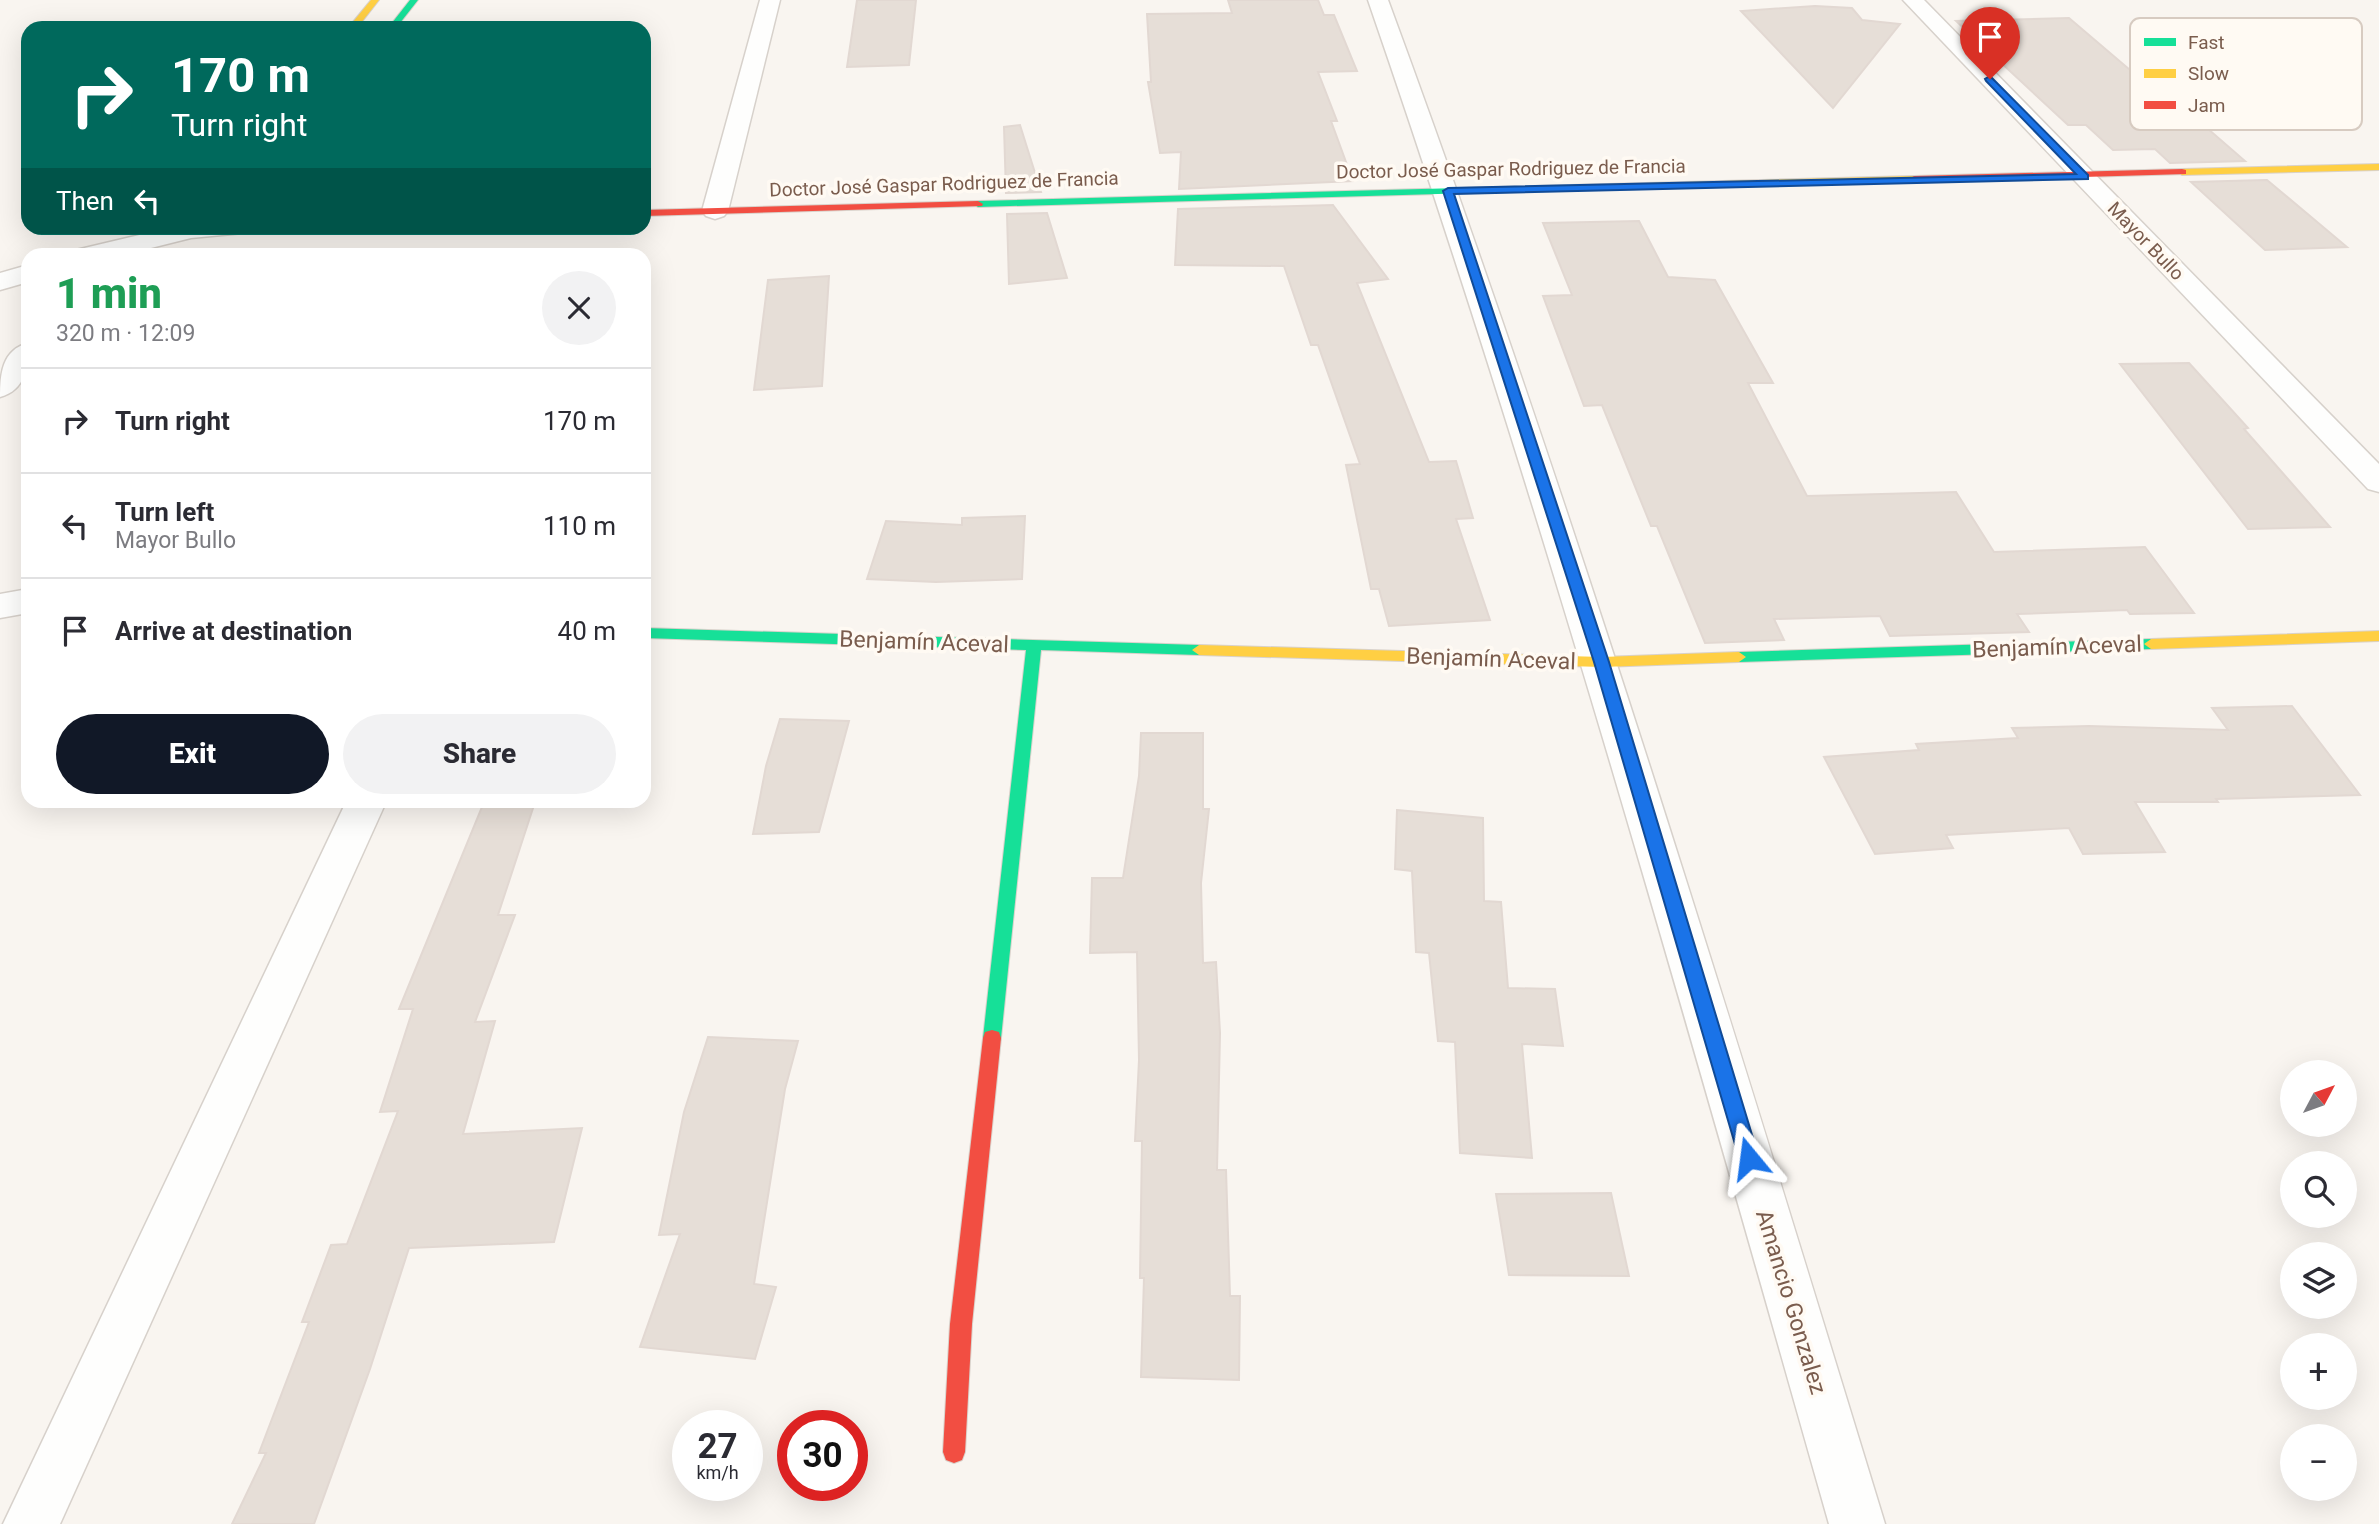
<!DOCTYPE html>
<meta charset="utf-8">
<style>
:root{--surface:#fff;--page:#f2f2f3;--text:#2b2b33;--muted:#7c7c81;--line:#e1e1e2;--accent:#111827}
body{margin:0;font-family:Roboto,sans-serif;background:var(--page);color:var(--text);height:100vh;display:flex;flex-direction:column;font-size:26px;white-space:nowrap}
*{box-sizing:border-box;margin:0}
p{font-size:23px;color:var(--muted)}
.icon{flex:none;width:38px;height:38px;fill:none;stroke:currentColor;stroke-width:2;stroke-linecap:round;stroke-linejoin:round}
.map{position:relative;flex:1;overflow:hidden}
.drawer{position:absolute;left:21px;top:248px;width:630px;height:560px;display:flex;flex-direction:column;background:var(--surface);border-radius:21px;box-shadow:0 7px 28px #0002}
.drawer>*{flex:none}
.guide{position:absolute;left:21px;top:21px;width:630px;height:214px;border-radius:21px;box-shadow:0 7px 28px #0002;background:#00695c;color:#fff;overflow:hidden}
.needle{width:46px;rotate:49deg}
.controls{position:absolute;left:2280px;top:1060px;display:grid;gap:14px}
.controls a{display:grid;place-items:center;width:77px;height:77px;border-radius:50%;background:var(--surface);box-shadow:0 7px 28px #0002;font-size:35px}
.speed{position:absolute;left:672px;top:1410px;display:flex;gap:14px;font-size:35px;font-weight:700;text-align:center}
.speed>*{display:grid;place-content:center;width:91px;height:91px;border-radius:50%;background:var(--surface);box-shadow:0 7px 28px #0002;line-height:1}
.speed small{font-size:18px;font-weight:400}
.speed .limit{border:10px solid #d22;background:#fff;color:#111}
.pin{position:absolute;display:grid;place-items:center;width:60px;height:60px;color:#fff;margin:-72px -30px;border-radius:50% 50% 50% 0;rotate:-45deg;box-shadow:0 0 7px #0007}
.pin .icon{rotate:45deg}
.me{position:absolute;width:77px;margin:-38px;rotate:344deg;stroke-linejoin:round;filter:drop-shadow(0 0 5px #0008)}
.turn{display:flex;align-items:center;gap:24px;height:147px;padding:0 35px;font-size:32px}
.turn .icon{width:91px;height:91px;stroke-width:2.5}
.turn b{display:block;font-size:49px;line-height:60px}
.then{display:flex;align-items:center;height:66px;padding:0 35px;background:#0003;gap:14px;font-size:26px}
.round{display:grid;place-items:center;flex:none;width:74px;height:74px;border-radius:37px;background:var(--page)}
.overview{display:flex;align-items:center;justify-content:space-between;height:119px;padding:0 35px}
h1{font-size:42px;font-weight:800;line-height:52px;color:#1e9e55}
.button{display:flex;gap:14px;margin-top:auto;padding:14px 35px}
.button a{flex:1;height:80px;border-radius:42px;background:var(--accent);color:#fff;font-size:28px;font-weight:800;line-height:80px;text-align:center}
.button a+a{background:var(--page);color:var(--text)}
ul{padding:0;list-style:none}
li{display:flex;align-items:center;gap:21px;height:105px;padding:0 35px;border-top:2px solid var(--line)}
li div{flex:1}
li b{display:block;font-size:26px}
li em{font-style:normal}
.map>svg:first-child{display:block}
.building{fill:#e6ded7;stroke:#e2d8d2;stroke-width:2}
.lines{fill:none;stroke-linecap:round;stroke-linejoin:round}
.street-casing{stroke:#d7d1cb;stroke-width:3}
.fast-casing{stroke:#d9d2cb;stroke-width:2}
.slow-casing{stroke:#d9d2cb;stroke-width:2}
.jam-casing{stroke:#d9d2cb;stroke-width:2}
.street{fill:#fefefd;fill-rule:evenodd}
.fast{fill:#16e098;fill-rule:evenodd}
.slow{fill:#ffcf43;fill-rule:evenodd}
.jam{fill:#f24e42;fill-rule:evenodd}
.route{fill:#1a73e8;stroke:#114b97;stroke-width:2}
.labels{text-anchor:middle;dominant-baseline:central;stroke-width:7;stroke-linejoin:round;paint-order:stroke}
.far-street-label{font-size:19px;fill:#7a5c4d;stroke:#fffaf3}
.street-label{font-size:23px;fill:#7a5c4d;stroke:#fffaf3}
.key{fill:#fffaf3;stroke:#d7cbc1;stroke-width:2}
.key-label{font-size:19px;fill:#7a5c4d}
</style>
<div class="map">
<svg width="2379" height="1524" viewBox="0 0 2379 1524">
<rect width="100%" height="100%" fill="#f9f5f0"/>
<g class="building">
<polygon points="857,0 916,0 909,65 847,67"/>
<polygon points="1228,0 1318,0 1324,15 1334,15 1357,71 1318,72 1337,121 1331,121 1353,181 1179,189 1181,152 1160,153 1148,82 1151,82 1147,14 1232,13"/>
<polygon points="1815,6 1852,8 1862,20 1900,24 1833,108 1741,11"/>
<polygon points="2069,18 2184,116 2192,115 2245,161 2170,163 2155,149 2113,150 2086,125 2068,125 1956,21"/>
<polygon points="1020,125 1041,192 1006,193 1004,127"/>
<polygon points="2267,180 2347,247 2265,250 2191,182"/>
<polygon points="1333,205 1388,279 1357,283 1429,462 1456,461 1473,518 1456,519 1490,620 1389,626 1379,589 1371,589 1346,465 1360,464 1318,345 1311,345 1284,266 1175,265 1178,209"/>
<polygon points="1047,213 1067,278 1009,284 1007,214"/>
<polygon points="1639,221 1668,277 1715,280 1773,383 1748,383 1807,496 1956,492 1994,552 2145,547 2194,613 2130,614 2127,610 2017,614 2029,632 1890,636 1880,616 1774,619 1784,640 1705,643 1657,526 1651,526 1602,405 1584,406 1543,296 1572,295 1543,223"/>
<polygon points="829,276 822,386 754,390 768,280"/>
<polygon points="2189,363 2248,428 2244,429 2330,527 2248,529 2120,364"/>
<polygon points="1025,516 1022,579 936,582 867,579 886,521 962,525 962,518"/>
<polygon points="2292,706 2360,795 2216,799 2218,802 2135,802 2165,852 2083,854 2069,828 1946,835 1953,848 1875,854 1824,757 1919,750 1916,744 2018,738 2012,728 2089,726 2228,730 2212,708"/>
<polygon points="780,719 849,721 819,832 753,834 766,766"/>
<polygon points="1141,733 1203,733 1203,809 1209,809 1201,883 1203,963 1216,962 1220,1033 1217,1170 1226,1170 1230,1296 1240,1296 1239,1380 1141,1377 1144,1278 1140,1278 1142,1141 1135,1141 1139,1060 1137,952 1090,953 1092,878 1123,878 1139,776"/>
<polygon points="484,802 535,802 498,915 515,915 475,1022 495,1021 463,1134 582,1128 554,1242 409,1248 370,1369 314,1524 232,1524 266,1453 259,1453 309,1322 302,1322 331,1245 347,1244 398,1111 380,1112 413,1009 399,1009"/>
<polygon points="1397,810 1483,818 1484,901 1501,902 1508,988 1555,989 1563,1046 1522,1044 1532,1158 1460,1153 1455,1042 1438,1041 1429,953 1416,952 1412,871 1395,869"/>
<polygon points="708,1037 798,1041 785,1089 754,1284 776,1287 755,1359 640,1347 680,1234 659,1235 684,1112"/>
<polygon points="1611,1193 1629,1276 1509,1275 1496,1194"/>
</g>
<g class="lines">
<defs>
<g id="street">
<polygon points="760,0 780,0 728,211 724,216 715,219 706,216 702,211"/>
<path d="M 1368,0 L 1388,0 C 1573,502 1729,1013 1885,1524 L 1829,1524 C 1684,1013 1541,502 1368,0 Z"/>
<polygon points="1903,0 1924,0 2379,464 2379,492 2368,489"/>
<polygon points="169,228 247,228 243,233 191,238 119,256 72,256 76,250"/>
<polygon points="28,265 28,282 0,290 0,273"/>
<path d="M 28,343 C 28,366 26,390 0,397 C 0,374 2,350 28,343 Z"/>
<polygon points="28,589 28,613 0,618 0,594"/>
<polygon points="346,802 386,802 60,1524 3,1524"/>
</g>
<g id="fast">
<polygon points="410,0 418,0 396,28 388,28"/>
<polygon points="1607,184 1612,187 1611,189 978,207 973,204 978,201"/>
<polygon points="644,628 1199,645 1206,650 1199,655 1041,650 1001,1038 999,1044 992,1046 985,1044 983,1038 1026,650 644,638"/>
<polygon points="2151,639 2158,644 2151,649 1739,662 1732,657 1739,652"/>
</g>
<g id="slow">
<polygon points="371,0 379,0 357,28 348,28"/>
<polygon points="2379,164 2379,170 2182,175 2177,172 2182,169"/>
<polygon points="1914,176 1919,179 1918,181 1607,190 1602,187 1607,184"/>
<polygon points="188,228 198,228 191,233 186,230"/>
<polygon points="2379,631 2379,641 2151,649 2144,644 2151,639"/>
<polygon points="1199,645 1602,657 1739,652 1746,657 1739,662 1602,667 1199,655 1192,650"/>
</g>
<g id="jam">
<polygon points="2182,169 2186,170 2186,174 1914,182 1909,179 1914,176"/>
<polygon points="978,201 983,204 982,206 644,216 644,210"/>
<polygon points="992,1030 999,1032 1001,1038 972,1324 965,1452 962,1460 954,1463 946,1460 943,1452 950,1324 983,1038 985,1032"/>
</g>
</defs>
<use href="#street" class="street-casing"/>
<use href="#fast" class="fast-casing"/>
<use href="#slow" class="slow-casing"/>
<use href="#jam" class="jam-casing"/>
<use href="#street" class="street"/>
<use href="#fast" class="fast"/>
<use href="#slow" class="slow"/>
<use href="#jam" class="jam"/>
</g>
<polygon class="route" points="1990,76 2088,175 2088,179 1454,194 1609,662 1759,1158 1756,1165 1749,1167 1742,1165 1739,1158 1594,662 1443,191 1448,188 2076,174 1986,81 1985,79"/>
<g class="labels">
<g class="far-street-label">
<text transform="translate(1511 169) rotate(-1)">Doctor José Gaspar Rodriguez de Francia</text>
<text transform="translate(944 184) rotate(-2)">Doctor José Gaspar Rodriguez de Francia</text>
<text transform="translate(2146 241) rotate(46)">Mayor Bullo</text>
</g>
<g class="street-label">
<text transform="translate(924 642) rotate(2)">Benjamín Aceval</text>
<text transform="translate(2057 647) rotate(-2)">Benjamín Aceval</text>
<text transform="translate(1491 659) rotate(2)">Benjamín Aceval</text>
<text transform="translate(1791 1302) rotate(73)">Amancio Gonzalez</text>
</g>
</g>
<rect x="2130" y="18" width="232" height="112" rx="10" class="key"/>
<rect x="2144" y="38" width="32" height="8" fill="#16e098"/>
<rect x="2144" y="69" width="32" height="9" fill="#ffcf43"/>
<rect x="2144" y="101" width="32" height="8" fill="#f24e42"/>
<g class="key-label">
<text x="2188" y="49">Fast</text>
<text x="2188" y="80">Slow</text>
<text x="2188" y="112">Jam</text>
</g>
</svg>
<div class="controls">
<a><svg class="needle" viewBox="-14 -14 28 28"><path d="M0-13l5 13h-10z" fill="#e53935"/><path d="M0 13l5-13h-10z" fill="#7c7c81"/></svg></a>
<a><svg class="icon" aria-label="search" viewBox="0 0 24 24"><circle cx="10" cy="10" r="6"/><path d="M15 15l6 6"/></svg></a>
<a><svg class="icon" aria-label="layers" viewBox="0 0 24 24"><path d="M12 4l9 5-9 5-9-5zM3 14l9 5 9-5"/></svg></a>
<a>+</a>
<a>−</a>
</div>
<div class="speed"><div>27<small>km/h</small></div><div class="limit">30</div></div>
<div class="pin" style="left:1990px;top:79px;background:#d93025"><svg class="icon" aria-label="arrive" viewBox="0 0 24 24"><path d="M6 21V4h12l-3 4 3 4H6"/></svg></div>
<svg class="me" style="left:1749px;top:1158px" viewBox="-20 -20 40 40"><path d="M0-17L14 15 0 8-14 15z" fill="#1a73e8" stroke="#fff" stroke-width="4"/></svg>
<div class="guide">
<div class="turn"><svg class="icon" aria-label="right" viewBox="0 0 24 24"><path d="M7 20v-9h11M14 6l5 5-5 5"/></svg><div><b>170 m</b>Turn right</div></div>
<div class="then">Then<svg class="icon" aria-label="left" viewBox="0 0 24 24"><path d="M17 20v-9H6M10 6l-5 5 5 5"/></svg></div>
</div>
<section class="drawer">
<div class="overview"><div><h1>1 min</h1><p>320 m · 12:09</p></div><a class="round"><svg class="icon" aria-label="close" viewBox="0 0 24 24"><path d="M6 6l12 12M18 6L6 18"/></svg></a></div>
<ul>
<li><svg class="icon" aria-label="right" viewBox="0 0 24 24"><path d="M7 20v-9h11M14 6l5 5-5 5"/></svg><div><b>Turn right</b></div><em>170 m</em></li>
<li><svg class="icon" aria-label="left" viewBox="0 0 24 24"><path d="M17 20v-9H6M10 6l-5 5 5 5"/></svg><div><b>Turn left</b><p>Mayor Bullo</p></div><em>110 m</em></li>
<li><svg class="icon" aria-label="arrive" viewBox="0 0 24 24"><path d="M6 21V4h12l-3 4 3 4H6"/></svg><div><b>Arrive at destination</b></div><em>40 m</em></li>
</ul>
<div class="button"><a>Exit</a><a>Share</a></div>
</section>
</div>
